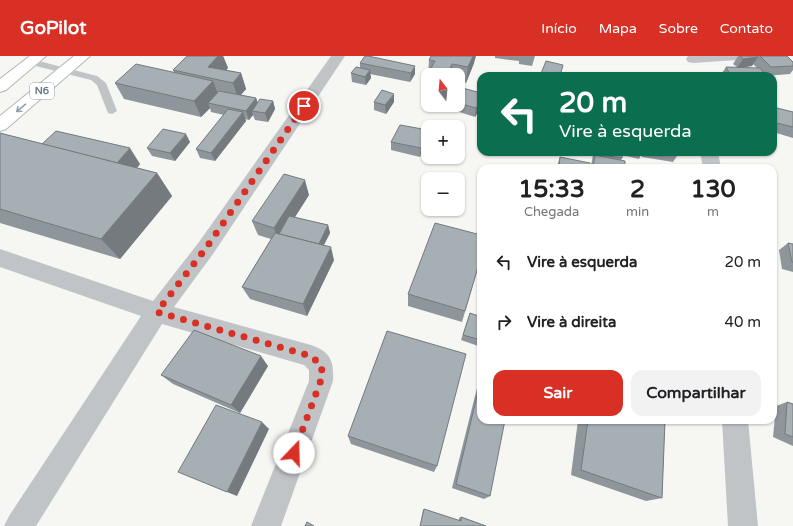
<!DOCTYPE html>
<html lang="pt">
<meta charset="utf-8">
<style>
:root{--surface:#fff;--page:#f2f2f2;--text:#202124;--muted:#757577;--accent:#d93025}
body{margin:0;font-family:"Varela Round",sans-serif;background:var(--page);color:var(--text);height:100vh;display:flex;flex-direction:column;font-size:15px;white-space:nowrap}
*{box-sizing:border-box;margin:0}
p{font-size:13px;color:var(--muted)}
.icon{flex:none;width:22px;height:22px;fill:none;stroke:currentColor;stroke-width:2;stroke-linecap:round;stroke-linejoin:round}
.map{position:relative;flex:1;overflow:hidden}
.details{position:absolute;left:477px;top:108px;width:300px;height:260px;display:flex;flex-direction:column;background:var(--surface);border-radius:12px;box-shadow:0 1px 3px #0004}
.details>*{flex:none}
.banner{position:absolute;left:477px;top:16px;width:300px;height:84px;border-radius:12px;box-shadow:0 1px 3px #0004;background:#0b6e4f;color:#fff;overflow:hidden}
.needle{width:26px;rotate:344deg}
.tools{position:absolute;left:421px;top:12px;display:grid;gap:8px}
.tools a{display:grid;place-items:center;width:44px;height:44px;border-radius:8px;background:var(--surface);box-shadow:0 1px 3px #0004;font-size:20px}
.pin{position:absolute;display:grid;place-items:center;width:34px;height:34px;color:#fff;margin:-17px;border:2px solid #fff;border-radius:50%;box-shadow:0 1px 4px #0007}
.me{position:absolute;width:44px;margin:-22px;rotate:21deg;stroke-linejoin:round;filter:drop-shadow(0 0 3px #0008)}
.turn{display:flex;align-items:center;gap:14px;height:84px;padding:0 16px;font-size:18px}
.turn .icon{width:52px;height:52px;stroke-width:2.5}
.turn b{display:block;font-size:28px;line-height:34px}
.eta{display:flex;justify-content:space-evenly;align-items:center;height:68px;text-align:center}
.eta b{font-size:24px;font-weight:700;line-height:28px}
.button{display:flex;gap:8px;margin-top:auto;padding:8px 16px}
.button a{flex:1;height:46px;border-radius:12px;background:var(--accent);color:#fff;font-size:16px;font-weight:700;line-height:46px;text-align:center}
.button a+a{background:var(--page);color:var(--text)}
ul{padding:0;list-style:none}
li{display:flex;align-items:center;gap:12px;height:60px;padding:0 16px}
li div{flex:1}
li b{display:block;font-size:15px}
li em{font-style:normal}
header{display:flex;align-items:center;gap:24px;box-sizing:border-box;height:56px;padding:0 20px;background:var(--accent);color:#fff}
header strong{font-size:19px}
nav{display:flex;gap:22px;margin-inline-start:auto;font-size:14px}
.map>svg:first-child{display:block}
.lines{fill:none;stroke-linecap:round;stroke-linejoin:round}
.trunk-casing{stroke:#b3b7ba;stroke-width:2}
.service{fill:#c0c4c7;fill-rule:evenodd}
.minor{fill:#c0c4c7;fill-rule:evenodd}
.trunk{fill:#fff;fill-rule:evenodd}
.wall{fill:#8f969b;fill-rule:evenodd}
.shaded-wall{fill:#747a7e}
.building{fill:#a6afb4;stroke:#747a7e}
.oneway{stroke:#94a0a9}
.route{stroke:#d93025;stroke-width:7;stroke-dasharray:0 12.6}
.labels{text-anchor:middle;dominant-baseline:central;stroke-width:4;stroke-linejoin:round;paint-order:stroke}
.shield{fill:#fff;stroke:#94a0a9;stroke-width:1}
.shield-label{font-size:10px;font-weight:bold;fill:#667884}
</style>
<header>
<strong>GoPilot</strong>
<nav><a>Início</a><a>Mapa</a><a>Sobre</a><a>Contato</a></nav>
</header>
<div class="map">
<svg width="793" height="470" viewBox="0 0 793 470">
<rect width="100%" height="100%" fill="#f6f6f3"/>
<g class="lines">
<defs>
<g id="trunk">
<polygon points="30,0 46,0 6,34 0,36 0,23"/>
<polygon points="74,0 90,0 6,73 0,75 0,60"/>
</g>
</defs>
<use href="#trunk" class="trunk-casing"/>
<polygon class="service" points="31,3 97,20 106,27 117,55 112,58 108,57 97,29 91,24 28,8 26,6"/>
<g class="minor">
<path d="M 331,0 L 345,0 L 213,198 L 174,251 L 311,289 C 331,296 334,305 333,325 L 281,470 L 251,470 L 309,325 L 309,314 L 304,309 L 162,268 L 36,470 L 4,470 L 9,460 L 141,260 L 0,211 L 0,193 L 153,245 L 199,186 Z"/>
<polygon points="688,0 744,0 742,3 737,4 693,7 688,6 686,3"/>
<polygon points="700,96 718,96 721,112 703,112"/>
<polygon points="722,364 748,364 758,470 728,470"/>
</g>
<use href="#trunk" class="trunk"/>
</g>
<g class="wall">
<polygon points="187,0 223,0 228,12 226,14 241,17 246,33 241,39 256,42 258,47 273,45 275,53 268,66 255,64 253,59 249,64 245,63 246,65 215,105 200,102 196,93 224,59 211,56 210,52 201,61 124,43 115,27 174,16 173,14"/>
<polygon points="495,0 535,0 532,10 519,8 519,5 495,2"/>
<path d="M 738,0 L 787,0 L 793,6 L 793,14 L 790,18 L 766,20 L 720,20 L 726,11 L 737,11 L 733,8 ZM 753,8 L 757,12 L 738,12 L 752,10 Z"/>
<polygon points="429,4 474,7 466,27 458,25 458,19 428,19 428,20"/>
<polygon points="360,7 415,18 410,26 370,18 371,22 366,29 352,26 351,17 360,12"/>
<polygon points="458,33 481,37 481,55 479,54 475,61 453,54 454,49 458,49"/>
<polygon points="374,46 394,46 386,58 374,54"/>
<polygon points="773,51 793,56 793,82 773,76"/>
<polygon points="428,76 428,83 420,101 391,94 391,86"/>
<polygon points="0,77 42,88 140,108 137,112 157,117 172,140 120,203 0,167"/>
<polygon points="190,86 175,105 152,100 147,92"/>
<polygon points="594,96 678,96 679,97 673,106 642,101 642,97 639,103 622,99 622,102 621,105 625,112 590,112 591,108 592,105 593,98"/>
<polygon points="560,101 590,112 556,112 557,110"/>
<polygon points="309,139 295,161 328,169 330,177 324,189 334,204 307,260 250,243 242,231 271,183 258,179 252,165"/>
<polygon points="788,187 793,188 793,216 782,213 779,194"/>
<polygon points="481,201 462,266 408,250 408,238"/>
<polygon points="470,257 481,261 481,291 461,284"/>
<polygon points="268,310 240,357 173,328 161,319"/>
<polygon points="481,316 481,364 490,440 484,443 452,432"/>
<polygon points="787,346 793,348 793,390 773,381 776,350"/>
<polygon points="578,364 665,364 662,442 646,445 571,419"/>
<polygon points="348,380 437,410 434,416 351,388"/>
<polygon points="424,453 459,465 459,462 461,461 486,470 420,470 423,454"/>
</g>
<g class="shaded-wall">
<polygon points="218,0 223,0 228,12 217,23 208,11"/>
<polygon points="473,0 476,0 474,7 466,27 468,11"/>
<polygon points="758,1 752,10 737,12 743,3"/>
<polygon points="452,8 451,19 448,19 448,17"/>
<polygon points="415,10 415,18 410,26 411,17"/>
<polygon points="370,14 371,22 366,29 365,21"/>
<polygon points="241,17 246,33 238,42 233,27"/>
<polygon points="213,25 219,41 208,47 210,52 201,61 194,45"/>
<polygon points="394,38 394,46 386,58 385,49"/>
<polygon points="256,42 259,51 252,55 253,59 249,64 246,55"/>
<polygon points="273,45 275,53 268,66 265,57"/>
<polygon points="480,46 479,54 475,61 476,52"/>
<polygon points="243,56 246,65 215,105 211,97"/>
<polygon points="428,76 428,83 420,101 421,92"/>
<polygon points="186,78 190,86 175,105 170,97"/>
<polygon points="130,92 140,108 126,124 115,109"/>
<polygon points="157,117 172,140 120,203 101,183"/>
<polygon points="305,124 309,139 279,186 274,172"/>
<polygon points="328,169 330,177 320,196 318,189"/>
<polygon points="331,191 334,204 307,260 303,248"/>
<polygon points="261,300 268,310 240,357 231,349"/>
<polygon points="262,366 269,373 237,440 227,436"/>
</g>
<g class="building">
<polygon points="187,0 218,0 208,11 241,17 233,27 173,14"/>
<polygon points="365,0 368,0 415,10 411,17 360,7"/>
<polygon points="431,0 473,0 468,11 452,8 448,17 430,14 435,5 429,4"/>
<polygon points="740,0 757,0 758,1 743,3"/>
<polygon points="760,0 787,0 793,6 793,10 771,11"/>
<polygon points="546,5 563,9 560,20 540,20"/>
<polygon points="136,8 213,25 194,45 115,27"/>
<polygon points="356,11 370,14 365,21 351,17"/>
<polygon points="726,11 760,12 766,20 731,20"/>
<polygon points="459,31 481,37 481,46 480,46 476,52 458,47 458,33"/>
<polygon points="382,34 394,38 385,49 374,46"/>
<polygon points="219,35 256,42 246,55 208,47"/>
<polygon points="260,43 273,45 265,57 252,55"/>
<polygon points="773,51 793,56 793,71 773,66"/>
<polygon points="228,53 243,56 211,97 196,93"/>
<polygon points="400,69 428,74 428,76 421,92 391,86"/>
<polygon points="163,73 186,78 170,97 147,92"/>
<polygon points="56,75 130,92 117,107 42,88"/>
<polygon points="0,77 157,117 101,183 0,153"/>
<polygon points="597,96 622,96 622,102 596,98"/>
<polygon points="595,99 625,105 625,112 593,112"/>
<polygon points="560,101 590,107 590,112 559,112"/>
<polygon points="510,110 518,112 509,112"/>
<polygon points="284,118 305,124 274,172 252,165"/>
<polygon points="289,160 328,169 319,188 279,178"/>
<polygon points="435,167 481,179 481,201 465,255 408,238"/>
<polygon points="275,177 331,191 303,248 242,231"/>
<polygon points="788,187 793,188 793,206 792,206"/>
<polygon points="470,257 481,261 481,284 463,279"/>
<polygon points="194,274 261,300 231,349 161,319"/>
<polygon points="387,275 466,298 437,410 348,380"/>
<polygon points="481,323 481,364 505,364 490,440 456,428"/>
<polygon points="787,346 793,348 793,381 785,378"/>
<polygon points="216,349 262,366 227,436 178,416"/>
<polygon points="588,364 665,364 662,442 581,414"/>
<polygon points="424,453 461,465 461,461 486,470 420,470"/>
<polygon points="307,466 314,470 305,470"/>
</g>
<defs><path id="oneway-shaft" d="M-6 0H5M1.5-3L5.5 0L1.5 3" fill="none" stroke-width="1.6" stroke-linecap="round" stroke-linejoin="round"/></defs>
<use class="oneway" href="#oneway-shaft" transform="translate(21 52) rotate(140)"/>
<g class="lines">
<polyline class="route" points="294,397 321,324 322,310 311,300 157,256 206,192 304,50"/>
</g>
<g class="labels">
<rect class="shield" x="30" y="27" width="24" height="16" rx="3"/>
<g class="shield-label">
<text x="42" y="35">N6</text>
</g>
</g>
</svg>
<div class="tools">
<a><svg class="needle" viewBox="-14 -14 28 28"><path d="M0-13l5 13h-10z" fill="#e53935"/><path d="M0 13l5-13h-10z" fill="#757577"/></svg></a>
<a>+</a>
<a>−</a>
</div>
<div class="pin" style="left:304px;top:50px;background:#d93025"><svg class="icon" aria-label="arrive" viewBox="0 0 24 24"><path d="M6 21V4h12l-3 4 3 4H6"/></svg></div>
<svg class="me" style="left:294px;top:397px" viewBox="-20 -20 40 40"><circle r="19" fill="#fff"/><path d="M0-13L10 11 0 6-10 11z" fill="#d93025"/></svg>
<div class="banner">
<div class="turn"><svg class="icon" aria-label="left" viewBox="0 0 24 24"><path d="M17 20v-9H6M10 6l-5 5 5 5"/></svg><div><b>20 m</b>Vire à esquerda</div></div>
</div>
<section class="details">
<div class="eta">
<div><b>15:33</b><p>Chegada</p></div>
<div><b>2</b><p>min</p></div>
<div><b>130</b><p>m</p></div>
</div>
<ul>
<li><svg class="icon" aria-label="left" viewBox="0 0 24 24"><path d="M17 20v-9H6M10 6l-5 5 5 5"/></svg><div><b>Vire à esquerda</b></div><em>20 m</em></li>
<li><svg class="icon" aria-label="right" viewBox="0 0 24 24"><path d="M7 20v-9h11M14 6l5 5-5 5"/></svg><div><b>Vire à direita</b></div><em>40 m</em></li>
</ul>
<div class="button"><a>Sair</a><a>Compartilhar</a></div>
</section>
</div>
